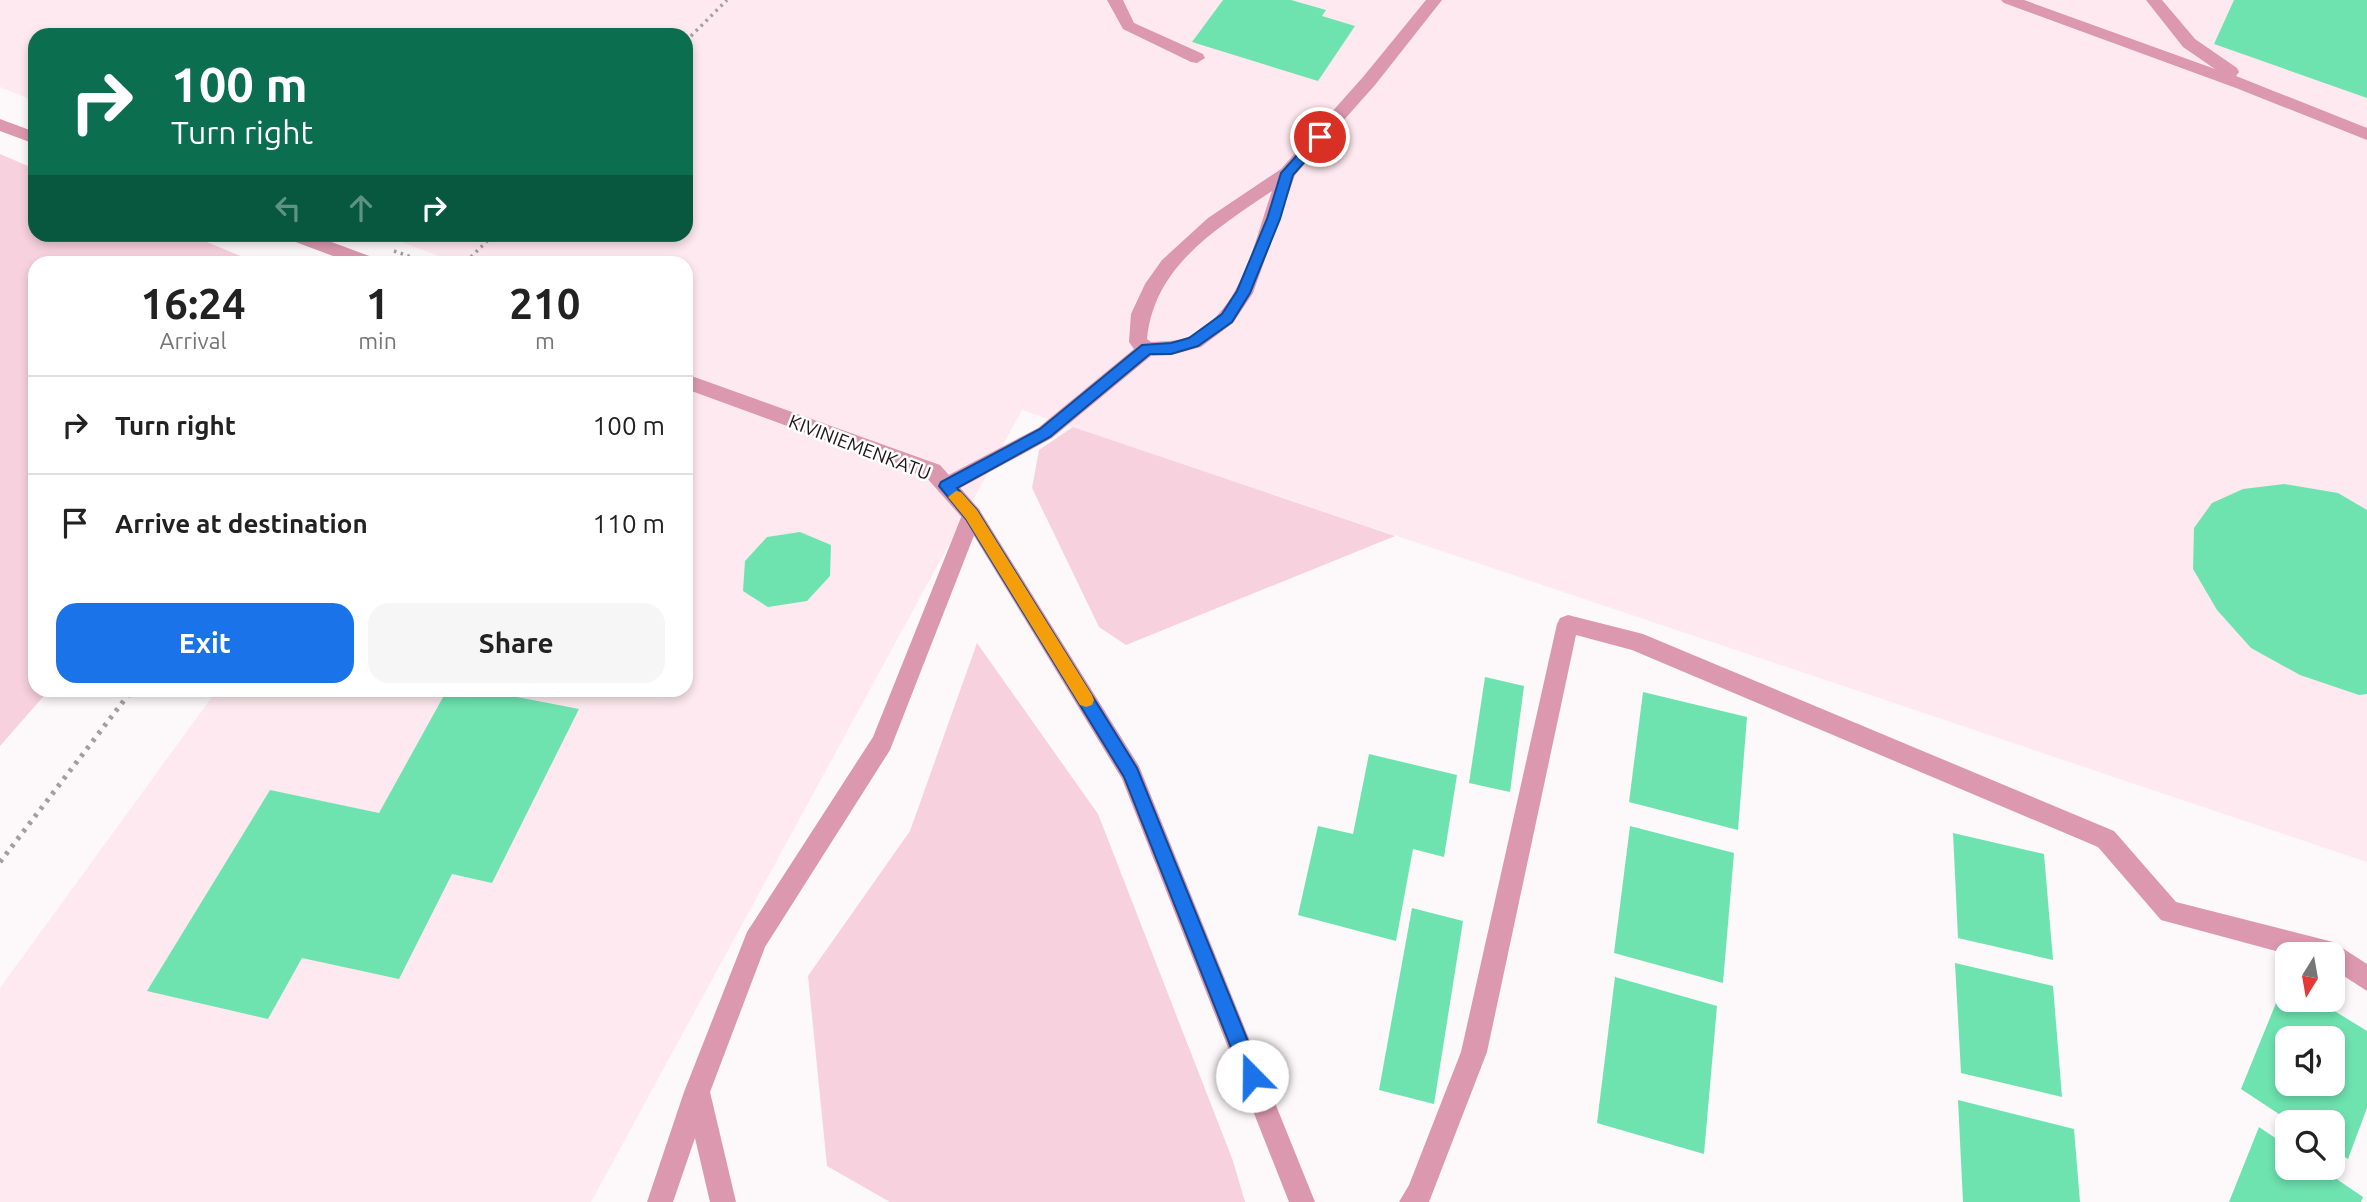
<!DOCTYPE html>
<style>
:root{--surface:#fff;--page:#f6f6f6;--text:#222;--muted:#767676;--line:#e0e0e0;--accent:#1a73e8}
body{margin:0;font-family:Ubuntu,sans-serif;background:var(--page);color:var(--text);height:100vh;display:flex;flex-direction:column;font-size:26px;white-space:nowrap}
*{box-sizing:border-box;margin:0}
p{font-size:23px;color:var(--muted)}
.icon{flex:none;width:38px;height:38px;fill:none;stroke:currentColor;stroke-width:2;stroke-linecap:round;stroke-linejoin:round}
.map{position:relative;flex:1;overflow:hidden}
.sheet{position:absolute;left:28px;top:256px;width:665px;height:441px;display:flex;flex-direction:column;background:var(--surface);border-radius:21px;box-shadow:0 4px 10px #0003}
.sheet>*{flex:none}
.hud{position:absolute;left:28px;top:28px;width:665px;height:214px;border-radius:21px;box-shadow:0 4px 10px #0003;background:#0b6e4f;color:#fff;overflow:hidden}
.needle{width:46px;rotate:191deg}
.buttons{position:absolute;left:2275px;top:942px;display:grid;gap:14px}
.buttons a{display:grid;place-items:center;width:70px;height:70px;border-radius:14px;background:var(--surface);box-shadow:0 4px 10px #0003;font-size:35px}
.pin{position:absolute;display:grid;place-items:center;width:60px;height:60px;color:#fff;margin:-30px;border:4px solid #fff;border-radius:50%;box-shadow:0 2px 7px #0007}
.me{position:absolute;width:77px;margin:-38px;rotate:338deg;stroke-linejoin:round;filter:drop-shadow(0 0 5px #0008)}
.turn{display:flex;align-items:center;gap:24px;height:147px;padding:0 28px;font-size:32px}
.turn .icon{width:91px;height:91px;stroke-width:2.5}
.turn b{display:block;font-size:49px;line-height:60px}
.lanes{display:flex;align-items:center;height:66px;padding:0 28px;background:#0003;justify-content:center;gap:35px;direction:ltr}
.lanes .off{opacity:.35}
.eta{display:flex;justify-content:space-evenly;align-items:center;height:119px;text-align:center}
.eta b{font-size:42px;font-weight:700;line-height:49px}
.button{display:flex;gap:14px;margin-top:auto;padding:14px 28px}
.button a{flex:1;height:80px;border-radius:21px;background:var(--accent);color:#fff;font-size:28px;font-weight:700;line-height:80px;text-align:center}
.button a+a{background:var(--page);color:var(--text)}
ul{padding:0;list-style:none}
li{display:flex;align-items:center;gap:21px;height:98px;padding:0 28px;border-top:2px solid var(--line)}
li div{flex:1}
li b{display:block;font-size:26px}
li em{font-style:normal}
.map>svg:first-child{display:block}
.built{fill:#fde9ef}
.green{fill:#f7d1dd}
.building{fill:#6ee3b0;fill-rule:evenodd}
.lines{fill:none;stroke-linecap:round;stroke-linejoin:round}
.path-far1{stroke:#a49ea0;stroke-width:3.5;stroke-dasharray:2.5 4.5;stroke-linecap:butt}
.path{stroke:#a49ea0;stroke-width:5;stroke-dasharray:3.5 6;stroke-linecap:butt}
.lane{fill:#db98af;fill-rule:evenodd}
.street{fill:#db98af;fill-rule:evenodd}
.route{fill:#1a73e8;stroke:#114b97;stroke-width:2}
.slow{fill:#f59e0b}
.labels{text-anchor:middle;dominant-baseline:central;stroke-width:5;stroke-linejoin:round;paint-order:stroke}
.street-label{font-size:19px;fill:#20181b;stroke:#fff}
</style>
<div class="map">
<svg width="2367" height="1202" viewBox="0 0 2367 1202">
<rect width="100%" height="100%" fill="#fdf8fa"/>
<polygon class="built" points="0,0 2367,0 2367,862 1022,410 591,1202 0,1202 0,988 217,690 686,690 686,262 455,262 383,235 686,234 686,35 35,35 35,101 0,87"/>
<g class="green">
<polygon points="0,154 35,169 35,234 190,235 255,262 35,262 35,690 49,690 0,746"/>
<polygon points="1073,427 1395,536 1126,645 1099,627 1032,488 1039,450"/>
<polygon points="977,643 1098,814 1233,1161 1245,1202 890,1202 827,1166 808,976 910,831"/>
</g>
<g class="building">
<polygon points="1223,0 1291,0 1326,10 1322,16 1355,26 1318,81 1192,42"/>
<polygon points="2234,0 2367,0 2367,98 2214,44"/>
<polygon points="2284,484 2338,493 2367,510 2367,694 2359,695 2300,675 2251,648 2217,610 2193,569 2194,528 2212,503 2243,489"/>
<polygon points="800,532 831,545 830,576 807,601 768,607 743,591 745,561 767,537"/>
<polygon points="1485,677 1524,686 1510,792 1469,783"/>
<polygon points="447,690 481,690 579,709 492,883 452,874 399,979 302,958 268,1019 147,991 270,790 379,813"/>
<polygon points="1643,692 1747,717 1738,830 1629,802"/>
<polygon points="1369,754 1457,775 1444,857 1413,849 1396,941 1298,915 1318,826 1353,834"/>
<polygon points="1630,826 1734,853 1723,983 1614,953"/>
<polygon points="1953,833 2044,854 2053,960 1958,938"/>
<polygon points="1412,908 1463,921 1434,1104 1379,1090"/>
<polygon points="1955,963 2053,986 2062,1097 1961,1073"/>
<polygon points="1615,977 1717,1006 1704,1154 1597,1123"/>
<path d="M 2285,981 L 2287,999 L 2315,999 L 2367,1031 L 2367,1108 L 2348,1159 L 2333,1149 L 2333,1122 L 2291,1122 L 2241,1089 ZM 2287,1038 L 2333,1038 L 2333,1083 L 2287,1083 Z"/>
<polygon points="1958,1100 2074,1129 2080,1202 1963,1202"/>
<polygon points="2259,1127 2287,1146 2287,1167 2319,1167 2363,1197 2361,1202 2229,1202"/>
</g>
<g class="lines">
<g class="path-far1">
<polyline points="686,41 727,0"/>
<polyline points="394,251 426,262"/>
<polyline points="466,262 494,234"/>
</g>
<polyline class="path" points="0,862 132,690"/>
<g class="lane">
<polygon points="1107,0 1123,0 1134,23 1203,54 1205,58 1197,63 1191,62 1123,29"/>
<path d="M 1426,0 L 1442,0 L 1375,85 L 1295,175 L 1253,293 L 1233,323 L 1201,347 L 1171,355 L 1151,356 L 1052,438 L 953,492 L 946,494 L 939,492 L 936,486 L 939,480 L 1038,428 L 1134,349 L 1129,342 L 1131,314 L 1145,284 L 1162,260 L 1208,218 L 1281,169 L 1363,77 ZM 1272,191 C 1254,242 1242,312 1188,337 C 1177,342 1163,341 1151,342 L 1147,339 C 1154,266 1216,229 1272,191 Z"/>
<polygon points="2001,0 2024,0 2215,69 2183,47 2146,0 2162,0 2195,39 2237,68 2239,72 2236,76 2367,128 2367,140 2236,88 2004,3"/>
<polygon points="972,507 979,509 982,515 890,750 765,947 710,1092 736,1202 710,1202 695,1138 673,1202 647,1202 684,1092 747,932 873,737 962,515 965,509"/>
<polygon points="1568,615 1643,634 2114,831 2176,902 2333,942 2367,964 2367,991 2333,969 2333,954 2287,954 2161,920 2098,847 1632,650 1576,635 1487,1052 1429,1202 1399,1202 1409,1185 1461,1052 1557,624 1560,618"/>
</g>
<g class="street">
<polygon points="0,119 35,132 35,144 0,131"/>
<polygon points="283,234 310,234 372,257 375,262 349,262 285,238"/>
<polygon points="686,374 940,465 979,509 1139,766 1315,1202 1289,1202 1122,779 965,521 926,477 686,389"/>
</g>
</g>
<polygon class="route" points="1320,132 1326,137 1293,175 1280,219 1250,293 1232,322 1198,346 1171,354 1150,354 1050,437 957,488 977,510 1137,768 1262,1076 1259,1083 1252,1086 1245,1083 1124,777 966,519 939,486 941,482 1040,429 1142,345 1171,343 1189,338 1222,314 1237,291 1267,219 1281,173 1316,134"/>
<polygon class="slow" points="956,491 961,492 977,510 1092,695 1094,700 1092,705 1086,707 1080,705 966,519 948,497"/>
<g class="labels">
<g class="street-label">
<text transform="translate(860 447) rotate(21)">KIVINIEMENKATU</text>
</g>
</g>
</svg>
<div class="buttons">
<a><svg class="needle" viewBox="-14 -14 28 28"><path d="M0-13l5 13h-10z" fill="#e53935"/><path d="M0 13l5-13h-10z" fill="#767676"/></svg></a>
<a><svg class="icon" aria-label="sound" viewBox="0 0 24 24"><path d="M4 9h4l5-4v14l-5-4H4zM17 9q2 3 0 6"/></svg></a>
<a><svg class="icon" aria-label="search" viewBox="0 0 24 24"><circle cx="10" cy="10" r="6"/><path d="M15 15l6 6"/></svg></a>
</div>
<div class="pin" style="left:1320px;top:137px;background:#d93025"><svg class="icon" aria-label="arrive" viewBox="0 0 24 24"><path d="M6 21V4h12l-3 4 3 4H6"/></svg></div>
<svg class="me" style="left:1252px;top:1076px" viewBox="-20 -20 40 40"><circle r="19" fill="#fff"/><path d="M0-13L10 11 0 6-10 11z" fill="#1a73e8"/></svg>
<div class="hud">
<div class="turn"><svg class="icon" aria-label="right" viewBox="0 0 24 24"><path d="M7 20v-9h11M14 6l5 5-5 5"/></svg><div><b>100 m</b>Turn right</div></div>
<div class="lanes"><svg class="icon off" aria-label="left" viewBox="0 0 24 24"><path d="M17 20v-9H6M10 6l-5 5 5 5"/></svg><svg class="icon off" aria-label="ahead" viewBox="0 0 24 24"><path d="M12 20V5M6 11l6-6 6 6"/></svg><svg class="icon" aria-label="right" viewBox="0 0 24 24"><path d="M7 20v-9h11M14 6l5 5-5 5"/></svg></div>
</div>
<section class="sheet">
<div class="eta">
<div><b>16:24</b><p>Arrival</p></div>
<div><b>1</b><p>min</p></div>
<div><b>210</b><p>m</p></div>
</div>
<ul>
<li><svg class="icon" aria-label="right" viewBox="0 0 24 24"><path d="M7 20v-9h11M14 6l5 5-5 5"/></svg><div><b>Turn right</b></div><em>100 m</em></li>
<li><svg class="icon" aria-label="arrive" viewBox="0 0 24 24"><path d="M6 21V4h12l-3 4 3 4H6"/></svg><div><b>Arrive at destination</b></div><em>110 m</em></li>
</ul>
<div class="button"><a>Exit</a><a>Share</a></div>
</section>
</div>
